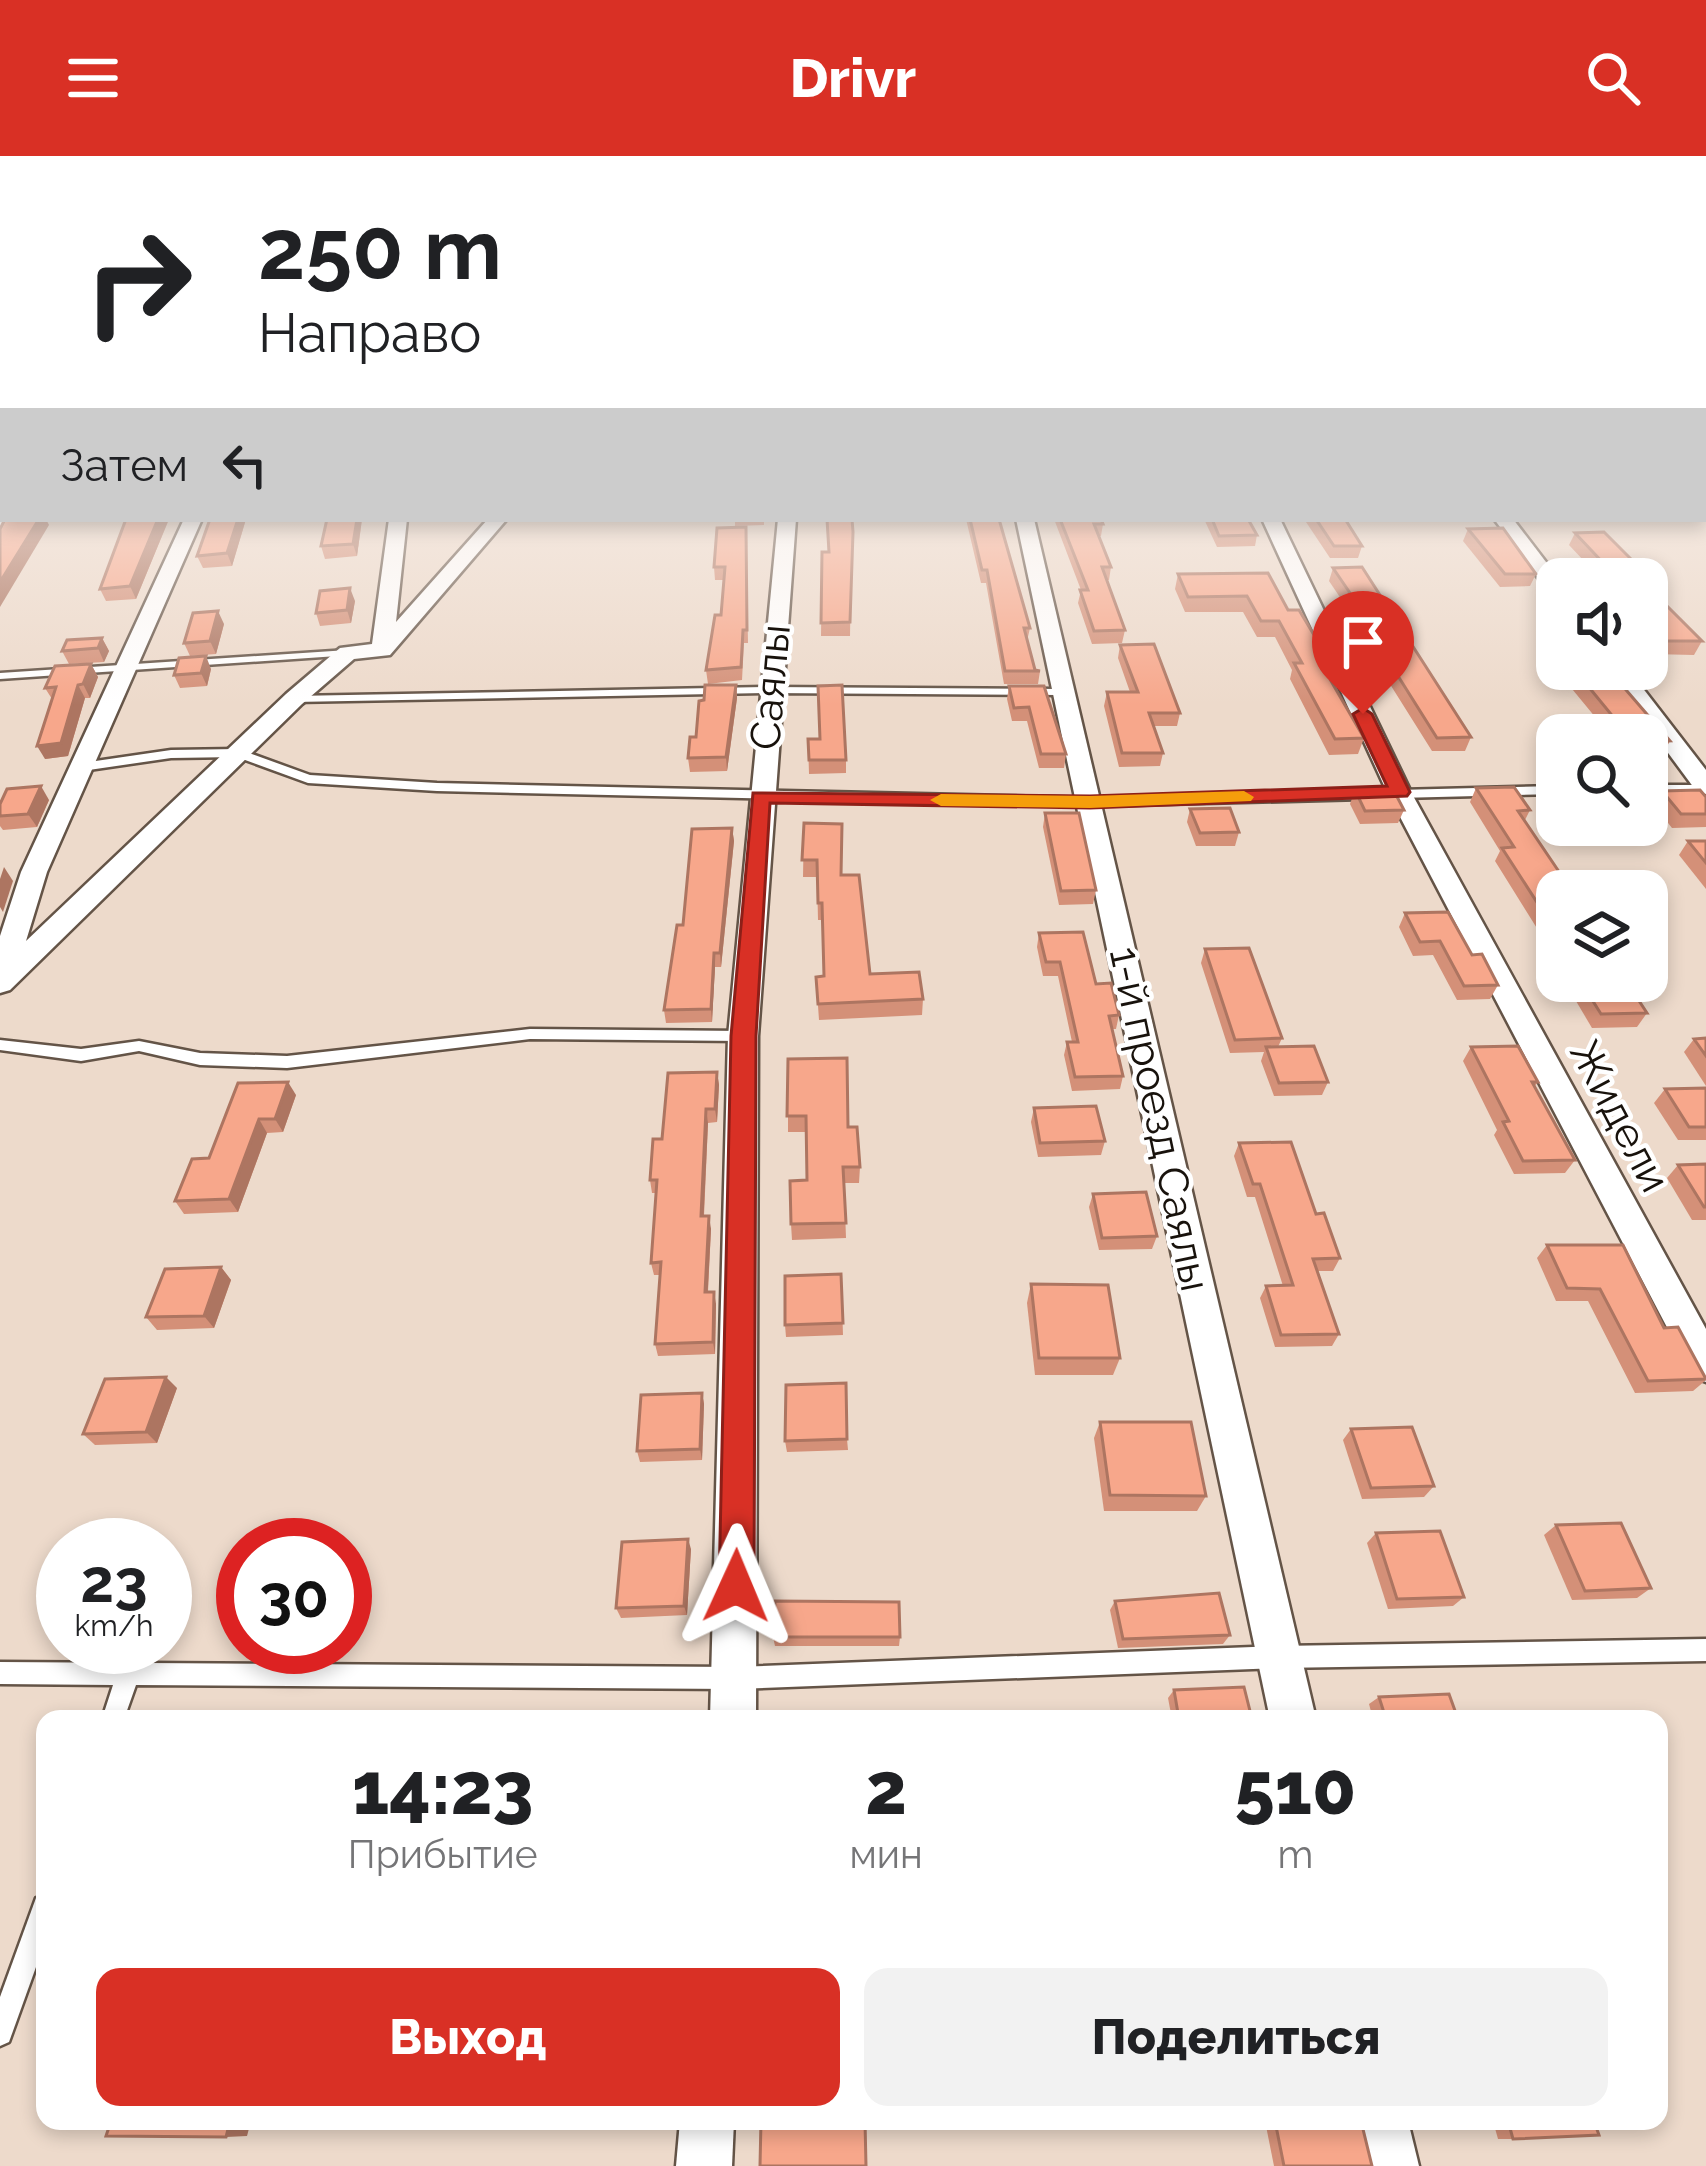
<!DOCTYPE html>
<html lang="ru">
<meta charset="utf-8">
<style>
:root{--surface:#fff;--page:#f2f2f2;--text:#202124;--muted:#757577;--accent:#d93025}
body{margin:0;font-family:Raleway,sans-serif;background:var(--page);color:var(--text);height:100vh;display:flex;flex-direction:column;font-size:45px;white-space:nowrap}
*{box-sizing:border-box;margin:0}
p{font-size:39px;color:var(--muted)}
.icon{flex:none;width:66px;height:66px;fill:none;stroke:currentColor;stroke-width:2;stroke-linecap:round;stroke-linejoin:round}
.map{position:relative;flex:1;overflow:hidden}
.side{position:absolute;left:36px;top:1554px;width:1632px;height:420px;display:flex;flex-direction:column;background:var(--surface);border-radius:24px;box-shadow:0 6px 18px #0003}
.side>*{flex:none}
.top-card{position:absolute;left:0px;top:0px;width:1707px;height:366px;box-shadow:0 6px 18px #0003;background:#fff;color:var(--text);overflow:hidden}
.fabs{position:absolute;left:1536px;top:402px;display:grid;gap:24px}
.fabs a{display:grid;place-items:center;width:132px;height:132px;border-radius:24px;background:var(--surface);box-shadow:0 6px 18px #0003;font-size:60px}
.speed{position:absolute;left:36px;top:1362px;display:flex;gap:24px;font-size:60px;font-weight:700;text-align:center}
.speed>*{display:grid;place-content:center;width:156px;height:156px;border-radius:50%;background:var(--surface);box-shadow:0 6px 18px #0003;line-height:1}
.speed small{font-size:30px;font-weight:400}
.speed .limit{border:18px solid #d22;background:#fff;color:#111}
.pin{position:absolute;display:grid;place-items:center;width:102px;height:102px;color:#fff;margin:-123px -51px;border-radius:50% 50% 50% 0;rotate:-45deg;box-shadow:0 0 12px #0007}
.pin .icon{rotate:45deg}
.me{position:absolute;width:132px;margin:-66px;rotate:1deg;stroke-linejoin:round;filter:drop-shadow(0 0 9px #0008)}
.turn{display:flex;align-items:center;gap:42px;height:252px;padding:0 60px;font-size:54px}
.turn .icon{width:156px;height:156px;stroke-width:2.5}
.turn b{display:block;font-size:84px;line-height:102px}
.then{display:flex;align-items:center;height:114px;padding:0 60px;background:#0003;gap:24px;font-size:45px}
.eta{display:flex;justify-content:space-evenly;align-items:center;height:204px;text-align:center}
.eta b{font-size:72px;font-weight:800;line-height:84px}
.cta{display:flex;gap:24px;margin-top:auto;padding:24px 60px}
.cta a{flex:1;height:138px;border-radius:24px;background:var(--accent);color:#fff;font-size:48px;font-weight:800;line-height:138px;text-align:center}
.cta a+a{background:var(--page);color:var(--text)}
header{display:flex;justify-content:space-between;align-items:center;height:156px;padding:0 60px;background:var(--accent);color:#fff;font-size:54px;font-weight:800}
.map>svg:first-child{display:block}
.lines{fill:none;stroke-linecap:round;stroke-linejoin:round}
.service-casing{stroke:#645447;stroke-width:5}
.minor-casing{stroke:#645447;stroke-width:5}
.service{fill:#fff;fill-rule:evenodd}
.minor{fill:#fff;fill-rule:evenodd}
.wall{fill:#d49078}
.shaded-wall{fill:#ad7561}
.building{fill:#f7a78b;stroke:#ad7561;stroke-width:3}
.route{fill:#d93025;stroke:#8d1f18;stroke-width:3}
.slow{fill:#f59e0b}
.labels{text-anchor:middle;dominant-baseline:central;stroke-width:9;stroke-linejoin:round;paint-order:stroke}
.street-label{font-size:42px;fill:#18120c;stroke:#fff}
</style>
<header><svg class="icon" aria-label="menu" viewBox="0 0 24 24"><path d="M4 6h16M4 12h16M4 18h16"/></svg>Drivr<svg class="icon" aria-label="search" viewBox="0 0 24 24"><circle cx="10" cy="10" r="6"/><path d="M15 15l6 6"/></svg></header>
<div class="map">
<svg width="1706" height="2010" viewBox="0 0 1706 2010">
<rect width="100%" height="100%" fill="#eddacb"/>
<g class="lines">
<defs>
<g id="service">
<rect x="1704" y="286" width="2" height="6"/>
<polygon points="348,494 352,495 352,499 0,523 0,517"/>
<polygon points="770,531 1062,533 1068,536 1062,539 770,537 294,546 288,543 294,540"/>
<polygon points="238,593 310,619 437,627 1090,642 1557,630 1557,638 1090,650 437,635 308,627 237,601 171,602 82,615 76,611 82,607 171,594"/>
<rect x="1647" y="629" width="59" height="8"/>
<polygon points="530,873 743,875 751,880 743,885 530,883 287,912 200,909 139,895 81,905 0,894 0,884 81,893 139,885 200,897 287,900"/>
<polygon points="1706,1483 1706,1505 1279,1512 735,1533 136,1529 124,1563 102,1563 113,1529 0,1528 0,1506 735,1511 1279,1490"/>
<polygon points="45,1739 45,1786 9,1886 0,1890 0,1841 36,1742"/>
</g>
<g id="minor">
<polygon points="0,358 13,363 0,376"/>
<polygon points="184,363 202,363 47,716 26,785 286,538 340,492 372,488 389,363 407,363 396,466 488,363 507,363 390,499 354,503 302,548 10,834 0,837 0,780 21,716"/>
<polygon points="778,363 796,363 758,880 756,1563 710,1563 728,880"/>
<polygon points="1016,363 1034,363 1316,1563 1270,1563"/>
<polygon points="1262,363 1280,363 1411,636 1706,1173 1706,1226 1693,1221 1387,636"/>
<polygon points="1494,363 1513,363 1559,423 1557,440 1550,438"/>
<polygon points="1606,513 1628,513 1706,614 1706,638 1697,636"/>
<polygon points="680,1965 734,1965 732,2010 676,2010"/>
<polygon points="1354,1965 1408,1965 1419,2010 1363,2010"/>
</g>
</defs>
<use href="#service" class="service-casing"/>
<use href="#minor" class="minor-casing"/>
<use href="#service" class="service"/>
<use href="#minor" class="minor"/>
</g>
<g class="wall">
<polygon points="126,363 169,363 136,443 106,445 100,433"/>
<polygon points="210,363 246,363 232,410 203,412 197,400"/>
<polygon points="327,363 362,363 357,400 325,403 321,390"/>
<polygon points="424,363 448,363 448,364 424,366"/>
<polygon points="735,363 764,363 764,369 735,370"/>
<polygon points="820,363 852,363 850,480 821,480 822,396 828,396 827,366 820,366"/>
<polygon points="966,363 999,363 1030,472 1027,485 1035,514 1040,515 1038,528 1004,528 986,427 981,427"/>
<polygon points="1054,363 1101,363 1103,368 1101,380 1099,380 1111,411 1109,424 1107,424 1125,474 1122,487 1092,488 1078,447 1081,434"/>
<polygon points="1204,363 1248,363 1257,379 1255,390 1217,391"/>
<polygon points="1304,363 1345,363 1362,390 1358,402 1330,402"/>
<polygon points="746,371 748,487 744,487 742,524 708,528 706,514 721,459 724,424 715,424 714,411"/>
<polygon points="1468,373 1536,418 1530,430 1500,431 1463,385"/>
<polygon points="1575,377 1639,411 1632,423 1601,423 1569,389"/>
<polygon points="1333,412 1471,581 1465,595 1432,595 1388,525 1391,517 1329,425"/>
<polygon points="1178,418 1288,454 1339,524 1336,533 1364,582 1358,598 1329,599 1290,523 1292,514 1275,481 1257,481 1243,456 1185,456 1175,433"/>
<polygon points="1647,430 1702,485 1694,499 1651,498 1647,493"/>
<polygon points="355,445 351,467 320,470 316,457"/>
<polygon points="224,468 216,498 190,500 184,487"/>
<polygon points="102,482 109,495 104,506 69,508 62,495"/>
<polygon points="1120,489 1180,557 1177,570 1153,570 1163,597 1160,610 1119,611 1104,550 1107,536 1130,536 1118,502"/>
<polygon points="91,508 98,521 90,542 85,542 68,600 45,603 52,543 45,532"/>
<polygon points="211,513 207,530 180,532 174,519"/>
<polygon points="1568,513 1608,513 1670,585 1662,599 1647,599 1647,579 1610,579 1563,522"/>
<polygon points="736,529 737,542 727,615 690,616 688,602 696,581 704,544"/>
<polygon points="1009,530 1044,530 1066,598 1064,612 1039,612 1027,565 1012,565 1007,543"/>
<polygon points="808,583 820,583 846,604 846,617 809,618"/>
<polygon points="1476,632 1530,654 1525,664 1557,735 1557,782 1543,782 1495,705 1500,695 1470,646"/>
<polygon points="1355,634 1404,654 1398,667 1360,668 1350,648"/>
<polygon points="1662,635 1706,641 1706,671 1672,672 1654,649"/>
<polygon points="49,644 37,671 3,674 0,670 0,648"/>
<polygon points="1190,653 1239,676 1235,690 1196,690 1187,666"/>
<polygon points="1045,657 1096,734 1093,748 1059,749 1043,671"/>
<polygon points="804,667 841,719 870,818 923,843 922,859 819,864 816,821 824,820 823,764 818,764 817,721 803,721"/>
<polygon points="732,672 734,685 721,811 715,811 712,866 666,867 664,854 683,769"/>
<polygon points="1688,685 1706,685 1706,733 1679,699"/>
<polygon points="1405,757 1472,799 1498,829 1490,843 1457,844 1433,799 1413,800 1399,771"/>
<polygon points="1039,777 1096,828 1119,859 1116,873 1112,873 1123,920 1120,933 1072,935 1064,899 1067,886 1072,886 1058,820 1043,820 1037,791"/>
<polygon points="1205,793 1282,882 1278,891 1328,926 1322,939 1274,940 1261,905 1264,896 1230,897 1201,807"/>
<polygon points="1581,826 1647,857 1637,871 1592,872 1573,840"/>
<polygon points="1706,882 1706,930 1684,896 1694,883"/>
<polygon points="1471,891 1538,926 1534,931 1575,1004 1565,1017 1514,1018 1494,979 1497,974 1463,905"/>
<polygon points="788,903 848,971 860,1011 859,1027 844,1027 846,1082 792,1084 791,1068 807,1024 806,976 788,976"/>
<polygon points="717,916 719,929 717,966 708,967 704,1060 711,1073 708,1136 716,1148 715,1198 658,1200 655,1188 660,1119 654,1119 651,1107 656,1037 652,1037 650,1024 662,983"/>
<polygon points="238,927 296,939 283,976 267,977 238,1056 184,1058 175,1045 209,1002"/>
<polygon points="1706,932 1706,984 1678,984 1654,947 1665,933"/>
<polygon points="1034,952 1105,985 1101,999 1038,1001 1031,966"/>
<polygon points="1239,987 1316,1058 1340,1102 1333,1115 1318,1115 1339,1178 1332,1190 1275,1191 1260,1142 1266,1130 1283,1130 1255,1041 1247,1041 1234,1000"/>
<polygon points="1706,1008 1706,1064 1692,1064 1667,1022 1678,1009"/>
<polygon points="1093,1038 1157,1080 1152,1093 1099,1094 1089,1051"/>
<polygon points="1547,1089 1706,1224 1693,1235 1635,1237 1588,1145 1556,1145 1537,1102"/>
<polygon points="221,1111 231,1124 214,1172 157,1174 146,1161"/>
<polygon points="841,1118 843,1179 786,1181 785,1169"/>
<polygon points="1031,1128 1120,1202 1113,1219 1035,1219 1027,1147"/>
<polygon points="177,1232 157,1287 95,1289 83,1278"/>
<polygon points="702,1237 704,1248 702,1304 640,1306 637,1295"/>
<polygon points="1100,1266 1206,1340 1197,1355 1104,1355 1094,1282"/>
<polygon points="1351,1273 1434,1330 1424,1341 1362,1343 1343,1284"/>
<polygon points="847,1283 848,1294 787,1296 785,1285"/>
<polygon points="1556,1369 1651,1432 1637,1442 1572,1444 1544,1379"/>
<polygon points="1376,1377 1464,1441 1453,1450 1388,1453 1367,1387"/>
<polygon points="691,1393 687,1459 621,1462 616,1452"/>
<polygon points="1115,1445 1230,1479 1223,1488 1118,1492 1110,1454"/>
<polygon points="773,1481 900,1481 899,1490 775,1490"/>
<polygon points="1174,1534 1252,1563 1172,1563 1168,1542"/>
<polygon points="1379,1541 1458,1563 1373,1563 1369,1548"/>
<polygon points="1265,1965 1361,1965 1372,2010 1274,2010"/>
<polygon points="1493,1965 1594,1965 1513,1983 1498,1983"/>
</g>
<g class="shaded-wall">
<polygon points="3,268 3,288 0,292 0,272"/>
<polygon points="39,363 46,363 49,369 0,451 0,426"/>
<polygon points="158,363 169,363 136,443 130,430"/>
<polygon points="238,363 246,363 232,410 227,397"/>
<polygon points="357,363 362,363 357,400 353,388"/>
<polygon points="350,432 355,445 351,467 347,454"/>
<polygon points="218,455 224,468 216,498 210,485"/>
<polygon points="102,482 109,495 104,506 98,492"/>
<polygon points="206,500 211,513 207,530 201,517"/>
<polygon points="91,508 98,521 90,542 83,528"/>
<polygon points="78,529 85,542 68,600 45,603 37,590"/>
<polygon points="736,529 737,542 727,615 726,601"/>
<polygon points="41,630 49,644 37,671 28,658"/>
<polygon points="732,672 734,685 721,811 720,797"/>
<polygon points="4,711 13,725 3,756 0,751 0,723"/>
<polygon points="714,797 715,811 712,866 711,853"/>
<polygon points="717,916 719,929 717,966 715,953"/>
<polygon points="288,926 296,939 283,976 275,963"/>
<polygon points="706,953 708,967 703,1073 701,1060"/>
<polygon points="259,963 267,977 238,1056 229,1043"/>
<polygon points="709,1060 711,1073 707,1149 705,1136"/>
<polygon points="221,1111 231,1124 214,1172 204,1160"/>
<polygon points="714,1136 716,1148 715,1198 713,1186"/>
<polygon points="166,1221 177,1232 157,1287 146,1276"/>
<polygon points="702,1237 704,1248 702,1304 700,1293"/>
<polygon points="688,1383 691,1393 687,1459 684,1450"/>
<polygon points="230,1965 251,1965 247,1980 226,1981"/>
</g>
<g class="building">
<polygon points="1704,315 1706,315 1706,345 1704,343"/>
<polygon points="5,363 39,363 0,426 0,373"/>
<polygon points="126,363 158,363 130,430 100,433"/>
<polygon points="210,363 238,363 227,397 197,400"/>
<polygon points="327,363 357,363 353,388 321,390"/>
<polygon points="827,363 852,363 853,376 850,466 821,467 822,396 829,396"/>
<polygon points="970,363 999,363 1030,472 1024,472 1035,514 1040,515 1005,515 987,414 982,414"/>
<polygon points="1060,363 1101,363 1103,368 1094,368 1111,411 1102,411 1125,474 1094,475 1080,434 1088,434"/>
<polygon points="1212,363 1248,363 1257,379 1219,380"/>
<polygon points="1316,363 1345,363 1362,390 1334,390"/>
<polygon points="746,371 747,474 743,474 741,511 706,514 715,459 721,459 725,411 714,411 717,372"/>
<polygon points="1503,372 1536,418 1505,418 1468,373"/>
<polygon points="1604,376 1639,411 1608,412 1575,377"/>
<polygon points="1362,411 1471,581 1437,582 1393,512 1401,512 1333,412"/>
<polygon points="1268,417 1288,454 1299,454 1317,484 1339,524 1331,525 1364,582 1335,583 1294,507 1302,507 1279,465 1261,465 1247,440 1188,441 1178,418"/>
<polygon points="1647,430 1702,485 1658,485 1647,471"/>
<polygon points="350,432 347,454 316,457 320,435"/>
<polygon points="218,455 210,485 184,487 193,457"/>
<polygon points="102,482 98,492 62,495 67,484"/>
<polygon points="1154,488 1180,557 1149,557 1163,597 1122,597 1107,536 1138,536 1120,489"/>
<polygon points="206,500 201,517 174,519 179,502"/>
<polygon points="91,508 83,528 78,529 61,587 37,590 56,531 45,532 55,510"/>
<polygon points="1574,513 1608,513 1670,585 1647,586 1647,579 1628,579"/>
<polygon points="705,529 736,529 726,601 688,602 690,581 696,581 699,545 704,544"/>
<polygon points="842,529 846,604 809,604 808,583 820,583 818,530"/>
<polygon points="1009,530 1044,530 1066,598 1041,598 1029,551 1014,552"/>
<polygon points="41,630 28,658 0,660 0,648 7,633"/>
<polygon points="1514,631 1530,654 1518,655 1572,735 1557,735 1557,768 1551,768 1502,692 1514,691 1476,632"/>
<polygon points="1393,633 1404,654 1365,655 1355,634"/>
<polygon points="1700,634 1706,641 1706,658 1681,658 1662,635"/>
<polygon points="1230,652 1239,676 1200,677 1190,653"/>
<polygon points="1045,657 1079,657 1096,734 1061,735"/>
<polygon points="804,667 842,668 841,719 859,719 870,818 919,816 923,843 818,848 816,821 824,820 822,747 818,747 817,704 802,704"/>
<polygon points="732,672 720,797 714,797 711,853 664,854 677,769 683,769 692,673"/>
<polygon points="1688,685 1706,685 1706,707"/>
<polygon points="1448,756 1472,799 1482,798 1498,829 1464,830 1440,785 1420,786 1405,757"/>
<polygon points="1083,776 1096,828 1111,827 1119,859 1109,860 1123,920 1075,921 1067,886 1078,886 1060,806 1046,806 1039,777"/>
<polygon points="1249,792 1282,882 1235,884 1205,793"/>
<polygon points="1623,825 1626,825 1647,857 1601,858 1581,826"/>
<polygon points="1706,882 1706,900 1694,883"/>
<polygon points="1314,890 1328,926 1279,927 1266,891"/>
<polygon points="1518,890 1538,926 1532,926 1575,1004 1523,1005 1503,966 1509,965 1471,891"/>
<polygon points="847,902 848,971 857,971 860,1011 843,1011 846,1067 791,1068 790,1025 807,1024 806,960 787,960 788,903"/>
<polygon points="717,916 715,953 706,953 701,1060 709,1060 705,1136 714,1136 713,1186 655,1188 661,1106 651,1107 657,1024 650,1024 653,983 662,983 668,917"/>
<polygon points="288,926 275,963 259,963 229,1043 175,1045 192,1003 209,1002 238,927"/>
<polygon points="1706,932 1706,971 1689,971 1665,933"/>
<polygon points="1096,950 1105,985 1040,987 1034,952"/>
<polygon points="1291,986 1316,1058 1324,1057 1340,1102 1313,1103 1339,1178 1281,1179 1266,1130 1293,1129 1260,1028 1253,1028 1239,987"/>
<polygon points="1706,1008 1706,1051 1704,1051 1678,1009"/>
<polygon points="1146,1036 1157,1080 1102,1082 1093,1038"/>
<polygon points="1547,1089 1623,1089 1664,1172 1678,1171 1706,1223 1648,1225 1600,1133 1567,1132"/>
<polygon points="221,1111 204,1160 146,1161 165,1113"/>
<polygon points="841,1118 843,1167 785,1169 785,1120"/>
<polygon points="1031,1128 1108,1129 1120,1202 1039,1202"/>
<polygon points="166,1221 146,1276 83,1278 105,1223"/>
<polygon points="846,1227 847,1283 785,1285 786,1229"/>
<polygon points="702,1237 700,1293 637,1295 641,1239"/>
<polygon points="1100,1266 1191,1266 1206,1340 1110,1339"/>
<polygon points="1412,1271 1434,1330 1371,1332 1351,1273"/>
<polygon points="1621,1367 1651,1432 1585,1435 1556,1369"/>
<polygon points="1440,1375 1464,1441 1397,1443 1376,1377"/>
<polygon points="688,1383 684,1450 616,1452 622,1386"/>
<polygon points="1219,1437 1230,1479 1123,1483 1115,1445"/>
<polygon points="775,1445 899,1446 900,1481 773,1481"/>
<polygon points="1244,1531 1252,1563 1179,1563 1174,1534"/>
<polygon points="1449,1538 1458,1563 1386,1563 1379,1541"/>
<polygon points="111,1965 230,1965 226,1981 106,1980"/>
<polygon points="331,1965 417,1965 417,1968 329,1972"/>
<polygon points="761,1965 865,1965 866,2010 760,2010"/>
<polygon points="1275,1965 1361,1965 1372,2010 1284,2010"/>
<polygon points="1508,1965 1594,1965 1599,1979 1513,1983"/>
</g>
<linearGradient id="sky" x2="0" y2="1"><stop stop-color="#93b4a8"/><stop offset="0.49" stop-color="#f7eee8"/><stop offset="1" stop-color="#f7eee8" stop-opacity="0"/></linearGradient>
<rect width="1706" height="549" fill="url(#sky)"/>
<polygon class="route" points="1363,552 1372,558 1410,636 1407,640 1090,652 770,647 756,880 754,1430 749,1443 736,1448 724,1443 719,1430 731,880 753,637 1090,640 1387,630 1353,558"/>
<polygon class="slow" points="1244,635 1254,641 1251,645 1090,652 941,650 930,644 941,638 1090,640"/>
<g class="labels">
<g class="street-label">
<text transform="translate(770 531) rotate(-85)">Саялы</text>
<text transform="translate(1620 960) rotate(62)">Жидели</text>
<text transform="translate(1160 963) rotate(78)">1-й проезд Саялы</text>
</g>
</g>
</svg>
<div class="fabs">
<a><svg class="icon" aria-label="sound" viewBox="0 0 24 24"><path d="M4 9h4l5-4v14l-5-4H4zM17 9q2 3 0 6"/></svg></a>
<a><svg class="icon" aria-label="search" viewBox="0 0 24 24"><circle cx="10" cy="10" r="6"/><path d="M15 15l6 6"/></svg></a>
<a><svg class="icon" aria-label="layers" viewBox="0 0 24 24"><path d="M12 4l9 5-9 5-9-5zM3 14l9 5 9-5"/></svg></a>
</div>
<div class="speed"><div>23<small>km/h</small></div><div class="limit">30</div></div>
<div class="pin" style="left:1363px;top:558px;background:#d93025"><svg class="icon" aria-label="arrive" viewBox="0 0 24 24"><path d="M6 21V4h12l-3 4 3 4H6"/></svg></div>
<svg class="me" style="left:736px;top:1430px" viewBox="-20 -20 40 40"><path d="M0-17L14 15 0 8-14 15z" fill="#d93025" stroke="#fff" stroke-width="4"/></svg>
<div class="top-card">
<div class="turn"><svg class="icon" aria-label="right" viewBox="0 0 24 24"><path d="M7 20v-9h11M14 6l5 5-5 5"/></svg><div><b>250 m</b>Направо</div></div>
<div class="then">Затем<svg class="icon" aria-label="left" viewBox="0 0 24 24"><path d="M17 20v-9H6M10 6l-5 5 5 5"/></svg></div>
</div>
<section class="side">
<div class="eta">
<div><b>14:23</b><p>Прибытие</p></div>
<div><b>2</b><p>мин</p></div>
<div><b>510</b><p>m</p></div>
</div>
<div class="cta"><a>Выход</a><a>Поделиться</a></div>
</section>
</div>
